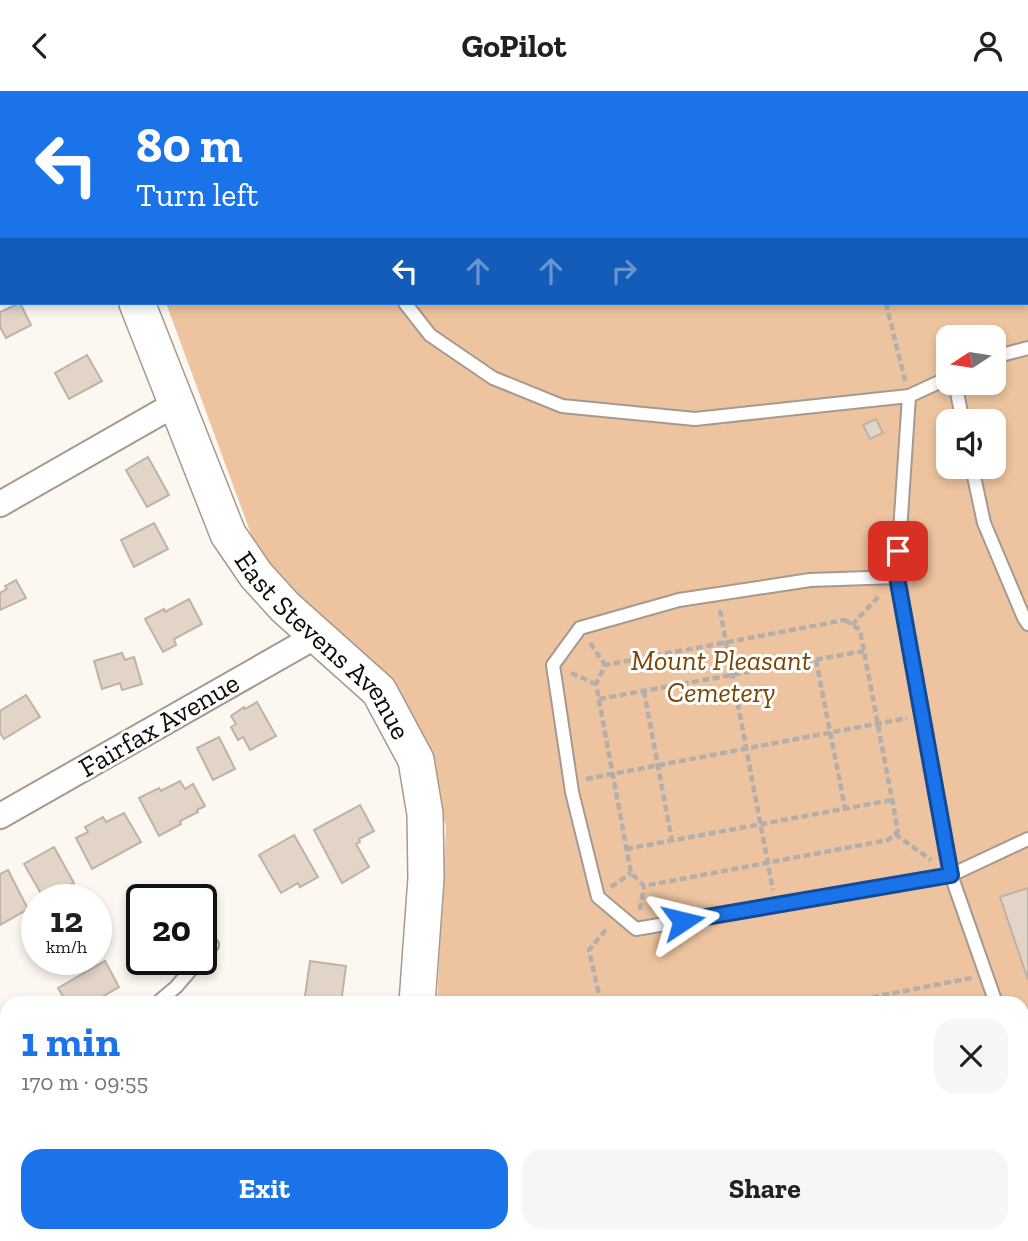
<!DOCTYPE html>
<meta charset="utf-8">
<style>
:root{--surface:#fff;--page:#f6f6f6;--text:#202124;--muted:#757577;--accent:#1a73e8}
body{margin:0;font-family:"Zilla Slab",serif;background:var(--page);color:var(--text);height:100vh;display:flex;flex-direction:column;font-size:26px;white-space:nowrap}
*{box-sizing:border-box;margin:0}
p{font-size:23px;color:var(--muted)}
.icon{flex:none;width:38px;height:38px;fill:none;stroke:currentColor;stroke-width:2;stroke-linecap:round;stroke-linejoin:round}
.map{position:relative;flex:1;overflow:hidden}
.drawer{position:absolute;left:0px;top:905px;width:1029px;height:247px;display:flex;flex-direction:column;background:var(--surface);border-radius:21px 21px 0 0;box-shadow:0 4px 10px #0003}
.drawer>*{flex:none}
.top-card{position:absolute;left:0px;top:0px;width:1029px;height:214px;box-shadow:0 4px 10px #0003;background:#1a73e8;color:#fff;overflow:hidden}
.needle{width:46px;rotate:258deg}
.buttons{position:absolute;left:936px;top:234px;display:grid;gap:14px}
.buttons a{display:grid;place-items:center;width:70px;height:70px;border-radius:14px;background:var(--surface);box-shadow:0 4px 10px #0003;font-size:35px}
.speed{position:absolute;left:21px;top:793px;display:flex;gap:14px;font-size:35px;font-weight:700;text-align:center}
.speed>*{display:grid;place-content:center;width:91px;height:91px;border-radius:50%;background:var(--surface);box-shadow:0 4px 10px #0003;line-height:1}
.speed small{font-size:18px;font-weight:400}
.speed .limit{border:4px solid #111;border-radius:10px;background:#fff;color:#111}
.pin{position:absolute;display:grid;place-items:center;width:60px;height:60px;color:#fff;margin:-30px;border-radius:14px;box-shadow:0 4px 10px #0006}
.me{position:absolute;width:77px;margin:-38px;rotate:80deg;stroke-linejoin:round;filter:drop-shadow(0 0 5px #0008)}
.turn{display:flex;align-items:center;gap:24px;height:147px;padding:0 21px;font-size:32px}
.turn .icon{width:91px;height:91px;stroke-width:2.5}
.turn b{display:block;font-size:49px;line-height:60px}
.lanes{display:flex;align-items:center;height:66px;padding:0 21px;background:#0003;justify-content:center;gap:35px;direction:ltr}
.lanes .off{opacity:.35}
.round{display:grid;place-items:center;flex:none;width:74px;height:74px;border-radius:21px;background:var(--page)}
.overview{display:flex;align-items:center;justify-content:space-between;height:119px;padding:0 21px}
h1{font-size:42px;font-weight:700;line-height:52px;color:var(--accent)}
.primary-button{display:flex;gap:14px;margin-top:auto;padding:14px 21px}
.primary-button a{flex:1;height:80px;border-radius:21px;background:var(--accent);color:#fff;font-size:28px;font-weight:700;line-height:80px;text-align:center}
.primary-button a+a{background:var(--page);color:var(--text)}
header{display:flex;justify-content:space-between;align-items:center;height:91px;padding:0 21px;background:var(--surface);font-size:32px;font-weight:700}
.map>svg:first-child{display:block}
.green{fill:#edc49f;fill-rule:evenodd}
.building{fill:#e2d4c7;stroke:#bfb2a6;stroke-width:2}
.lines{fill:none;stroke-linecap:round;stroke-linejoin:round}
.lane-casing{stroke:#a6998e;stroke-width:16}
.street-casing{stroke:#a6998e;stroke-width:28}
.secondary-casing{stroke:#a6998e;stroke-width:38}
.path{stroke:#b4afaa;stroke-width:4.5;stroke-dasharray:7 3.5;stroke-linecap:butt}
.lane{stroke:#fff;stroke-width:12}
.street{stroke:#fff;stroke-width:24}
.secondary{stroke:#fff;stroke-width:35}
.route-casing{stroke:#114b97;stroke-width:18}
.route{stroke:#1a73e8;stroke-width:12}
.labels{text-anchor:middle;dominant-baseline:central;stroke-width:6;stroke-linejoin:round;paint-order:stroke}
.street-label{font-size:28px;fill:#0f0b07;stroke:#fff}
.park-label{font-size:28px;font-style:italic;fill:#784605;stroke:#fff}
</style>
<header><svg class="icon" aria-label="back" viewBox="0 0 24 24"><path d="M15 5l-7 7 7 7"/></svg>GoPilot<svg class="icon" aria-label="person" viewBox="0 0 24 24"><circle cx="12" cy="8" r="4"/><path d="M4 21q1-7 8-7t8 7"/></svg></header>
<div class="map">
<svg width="1028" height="1150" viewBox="0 0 1028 1150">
<rect width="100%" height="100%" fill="#fdf7f2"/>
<path class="green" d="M 88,0 L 1028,0 L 1028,1150 L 423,1150 L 424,1144 L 1022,1144 L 1022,912 L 437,912 L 446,735 L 409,621 L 258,462 L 166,212 L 1027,212 L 1027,2 L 89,2 ZM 948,247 L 994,247 L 994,292 L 948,292 ZM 948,331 L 994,331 L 994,376 L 948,376 Z"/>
<g class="building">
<polygon points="20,212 31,234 6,247 0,236 0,221"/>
<polygon points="87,264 102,290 69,308 55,282"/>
<polygon points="876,328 883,342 870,348 863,334"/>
<polygon points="148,366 169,404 147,416 126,379"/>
<polygon points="154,432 168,458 134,476 121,449"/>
<polygon points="16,489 26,507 0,519 0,502 7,498 5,495"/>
<polygon points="189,508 202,533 174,548 176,554 163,561 145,528 164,518 165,521"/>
<polygon points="122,562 125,569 134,566 142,593 122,599 120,592 102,598 94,570"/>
<polygon points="26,604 40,626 4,648 0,642 0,620"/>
<polygon points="257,611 276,645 250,659 243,646 238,649 231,636 236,633 231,625 244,616 245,618"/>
<polygon points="219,646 235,678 213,689 197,657"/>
<polygon points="180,690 185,698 193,693 205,715 197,719 198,721 180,730 181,733 159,745 139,707 159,697 161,700"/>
<polygon points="360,714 374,740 359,748 360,751 356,753 369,776 342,792 314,739"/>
<polygon points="124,722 141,751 92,778 76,747 88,741 85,736 103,726 106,731"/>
<polygon points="294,744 318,786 300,796 298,792 281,802 259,764"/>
<polygon points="54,756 74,792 44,808 24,773"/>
<polygon points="8,779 28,818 0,834 0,783"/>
<polygon points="1028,797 1028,889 1000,806"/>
<polygon points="140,821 142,824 142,856 134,843 133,844 128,835 130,834 127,828"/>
<polygon points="105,870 119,896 91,912 67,912 58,897"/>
<polygon points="310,870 346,875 341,912 304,912"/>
<polygon points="7,1077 7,1108 0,1109 0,1078"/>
</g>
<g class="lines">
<defs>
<g id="lane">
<polyline points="1014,0 1014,2"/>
<polyline points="418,2 419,0"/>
<polyline points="1027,24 1028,24"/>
<polyline points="1027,64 1028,67"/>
<polyline points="405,212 430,244 493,287 562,315 695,328 909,305 948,287"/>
<polyline points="994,266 1028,257"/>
<polyline points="955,292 963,331"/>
<polyline points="909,305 897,486 951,784 996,912"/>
<polyline points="972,376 984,432 1024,527 1028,533"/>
<polyline points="897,486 810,489 679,509 580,537 553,574 572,701 598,806 636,838 951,784 1028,748"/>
<polyline points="201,866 212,854"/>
<polyline points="157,912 176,896 200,868"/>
<polyline points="1022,1108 1028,1104"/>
<polyline points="962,1150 965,1144"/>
</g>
<g id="street">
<polyline points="0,109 2,108"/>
<polyline points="0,413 177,312"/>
<polyline points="0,725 318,544"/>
</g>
<g id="secondary">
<polyline points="54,0 55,2"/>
<path id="s1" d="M 137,212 L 228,443 L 256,484 L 285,516 L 379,600 L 416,669 L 425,723 L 426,787 L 417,912"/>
<polyline points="1022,987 1028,986"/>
<polyline points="133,1150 161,1144"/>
<polyline points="326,1150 336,1144"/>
<polyline points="393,1150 393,1144"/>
</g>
</defs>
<use href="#lane" class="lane-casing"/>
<use href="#street" class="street-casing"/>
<use href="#secondary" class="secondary-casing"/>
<g class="path">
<polyline points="847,0 848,2"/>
<polyline points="886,212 905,290"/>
<polyline points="720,519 773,799"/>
<polygon points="845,529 860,539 898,740 888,749 644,795 631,782 596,593 605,574"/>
<polyline points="852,534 880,504"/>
<polyline points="590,552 605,574"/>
<polyline points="816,569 845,717"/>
<polyline points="571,582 596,593"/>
<polyline points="644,600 672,750"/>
<polyline points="599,608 864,560"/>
<polyline points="586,688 907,627"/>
<polyline points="895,743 931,769"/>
<polyline points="626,758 892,709"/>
<polyline points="611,796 631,782"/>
<polyline points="640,819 644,795"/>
<polyline points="601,912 589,859 608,836"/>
<polyline points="841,912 972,887"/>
<polyline points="761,1144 762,1150"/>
</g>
<use href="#lane" class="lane"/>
<use href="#street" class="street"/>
<use href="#secondary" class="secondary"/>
</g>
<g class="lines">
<defs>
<polyline id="route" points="683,830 951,784 897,486 898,460"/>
</defs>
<use href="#route" class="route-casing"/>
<use href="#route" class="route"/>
</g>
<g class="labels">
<g class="street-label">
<text stroke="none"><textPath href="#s1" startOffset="396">East Stevens Avenue</textPath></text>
<text transform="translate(159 634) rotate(-30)">Fairfax Avenue</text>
</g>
<g class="park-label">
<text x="721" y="569">Mount Pleasant<tspan x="721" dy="32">Cemetery</tspan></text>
</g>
</g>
</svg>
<div class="buttons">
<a><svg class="needle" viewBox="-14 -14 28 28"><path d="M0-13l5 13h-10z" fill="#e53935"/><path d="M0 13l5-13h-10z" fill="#757577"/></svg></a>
<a><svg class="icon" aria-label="sound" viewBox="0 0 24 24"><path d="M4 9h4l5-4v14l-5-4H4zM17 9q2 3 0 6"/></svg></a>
</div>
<div class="speed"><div>12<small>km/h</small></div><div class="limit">20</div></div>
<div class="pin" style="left:898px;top:460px;background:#d93025"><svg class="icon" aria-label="arrive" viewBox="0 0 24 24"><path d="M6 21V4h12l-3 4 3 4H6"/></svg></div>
<svg class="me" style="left:683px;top:830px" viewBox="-20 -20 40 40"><path d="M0-17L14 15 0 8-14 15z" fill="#1a73e8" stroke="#fff" stroke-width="4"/></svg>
<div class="top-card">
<div class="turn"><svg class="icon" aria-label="left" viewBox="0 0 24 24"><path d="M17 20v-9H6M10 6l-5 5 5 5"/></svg><div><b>80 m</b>Turn left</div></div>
<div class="lanes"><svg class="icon" aria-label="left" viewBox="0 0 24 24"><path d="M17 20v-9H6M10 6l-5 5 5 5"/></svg><svg class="icon off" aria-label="ahead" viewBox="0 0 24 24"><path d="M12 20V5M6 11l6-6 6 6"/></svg><svg class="icon off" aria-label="ahead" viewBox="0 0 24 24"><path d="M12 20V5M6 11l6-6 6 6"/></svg><svg class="icon off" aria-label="right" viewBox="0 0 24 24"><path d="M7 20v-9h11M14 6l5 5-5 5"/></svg></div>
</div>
<section class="drawer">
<div class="overview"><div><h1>1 min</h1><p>170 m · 09:55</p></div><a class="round"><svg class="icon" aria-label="close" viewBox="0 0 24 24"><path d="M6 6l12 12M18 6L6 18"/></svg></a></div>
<div class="primary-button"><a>Exit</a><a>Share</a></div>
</section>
</div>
